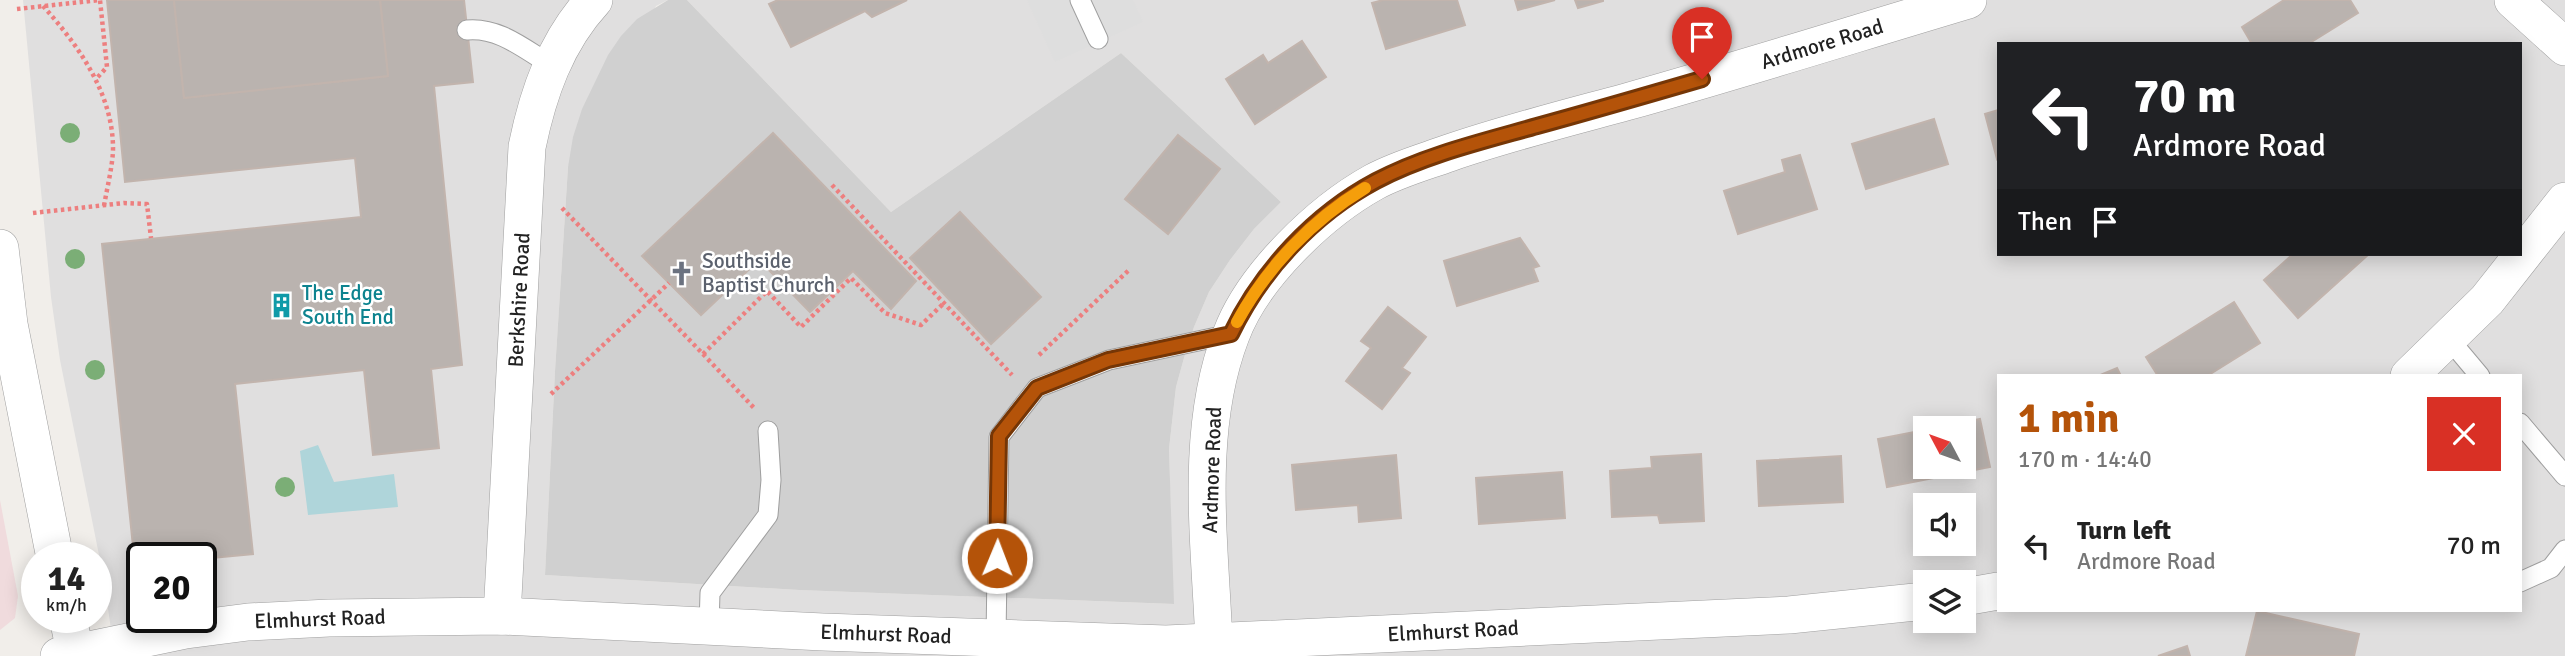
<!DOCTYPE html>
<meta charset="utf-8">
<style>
:root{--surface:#fff;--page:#f6f6f6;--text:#222;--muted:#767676;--accent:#b45309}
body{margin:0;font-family:Signika,sans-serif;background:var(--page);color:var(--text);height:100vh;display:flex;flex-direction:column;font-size:26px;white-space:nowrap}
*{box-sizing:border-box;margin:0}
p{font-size:23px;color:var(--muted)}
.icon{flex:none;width:38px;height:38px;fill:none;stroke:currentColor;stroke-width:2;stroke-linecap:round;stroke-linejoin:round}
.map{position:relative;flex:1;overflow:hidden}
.side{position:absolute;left:1997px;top:374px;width:525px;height:238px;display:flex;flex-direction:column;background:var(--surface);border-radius:0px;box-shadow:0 4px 18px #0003}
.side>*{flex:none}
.banner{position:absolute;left:1997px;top:42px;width:525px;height:214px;border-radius:0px;box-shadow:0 4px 18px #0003;background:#202124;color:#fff;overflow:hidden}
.needle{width:46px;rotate:311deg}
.buttons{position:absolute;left:1913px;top:416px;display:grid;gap:14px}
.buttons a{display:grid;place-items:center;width:63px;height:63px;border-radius:0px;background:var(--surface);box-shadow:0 4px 18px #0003;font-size:35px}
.speed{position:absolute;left:21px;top:542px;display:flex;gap:14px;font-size:35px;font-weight:700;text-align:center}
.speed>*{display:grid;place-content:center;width:91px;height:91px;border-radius:50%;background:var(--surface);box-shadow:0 4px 18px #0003;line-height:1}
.speed small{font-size:18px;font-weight:400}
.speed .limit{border:4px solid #111;border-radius:10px;background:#fff;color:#111}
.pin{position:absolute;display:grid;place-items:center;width:60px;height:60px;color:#fff;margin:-72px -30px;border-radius:50% 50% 50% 0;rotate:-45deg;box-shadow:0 0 7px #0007}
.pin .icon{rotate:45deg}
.me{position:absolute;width:77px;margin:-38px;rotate:1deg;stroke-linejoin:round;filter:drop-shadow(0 0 5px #0008)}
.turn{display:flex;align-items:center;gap:24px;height:147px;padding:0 21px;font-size:32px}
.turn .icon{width:91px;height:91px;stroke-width:2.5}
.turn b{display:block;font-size:49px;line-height:60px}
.then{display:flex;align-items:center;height:66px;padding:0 21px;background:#0003;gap:14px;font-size:26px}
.round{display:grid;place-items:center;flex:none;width:74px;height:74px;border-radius:0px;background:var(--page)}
.headline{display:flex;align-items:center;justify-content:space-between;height:119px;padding:0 21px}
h1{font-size:42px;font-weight:700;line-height:52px;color:var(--accent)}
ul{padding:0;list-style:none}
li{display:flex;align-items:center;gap:21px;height:105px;padding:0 21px}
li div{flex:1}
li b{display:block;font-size:26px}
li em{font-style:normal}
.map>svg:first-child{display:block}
.residential{fill:#e0dfdf;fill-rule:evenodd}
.commercial{fill:#f0dbdd}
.religious{fill:#d0d0d0}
.parking{fill:#dedede}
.water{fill:#afd5da}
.building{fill:#bab3af;stroke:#c2b4ad;stroke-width:2}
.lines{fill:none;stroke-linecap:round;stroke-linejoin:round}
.lane-casing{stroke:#9f9f9f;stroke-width:21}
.street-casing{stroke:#9f9f9f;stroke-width:38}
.path{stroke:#ed7f7f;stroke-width:4.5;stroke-dasharray:3.5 3.5;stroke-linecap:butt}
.lane{stroke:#fff;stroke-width:19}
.street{stroke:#fff;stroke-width:37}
.tree{fill:#7bae76}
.route-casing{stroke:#753606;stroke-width:18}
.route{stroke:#b45309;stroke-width:12}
.slow{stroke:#f59e0b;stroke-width:12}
.labels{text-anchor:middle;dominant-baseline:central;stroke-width:5;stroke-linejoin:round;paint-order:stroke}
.street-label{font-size:21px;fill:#222;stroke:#fff}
.worship-label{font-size:21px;fill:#5b616d;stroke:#fff;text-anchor:start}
.culture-label{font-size:21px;fill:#0d838f;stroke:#fff;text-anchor:start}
</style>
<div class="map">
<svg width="2565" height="656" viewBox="0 0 2565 656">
<rect width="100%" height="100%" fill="#f1eeea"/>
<path class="residential" d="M 23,0 L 668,0 L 656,6 L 568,167 L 555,371 L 545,575 L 799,590 L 1173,604 L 1169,449 L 1176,387 L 1184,358 L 1194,327 L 1209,292 L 1230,260 L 1254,229 L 1281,202 L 1121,53 L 891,212 L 687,0 L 2565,0 L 2565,656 L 115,656 L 103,575 L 60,360 L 51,297 ZM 1998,44 L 2520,44 L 2520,254 L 1998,254 ZM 1998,376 L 2520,376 L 2520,611 L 1998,611 ZM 1925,429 L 1964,429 L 1964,467 L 1925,467 ZM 1925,506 L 1964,506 L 1964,544 L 1925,544 ZM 142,558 L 201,558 L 201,618 L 142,618 ZM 1925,583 L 1964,583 L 1964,621 L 1925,621 Z"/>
<polygon class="commercial" points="0,500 18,596 15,618 0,630"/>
<polygon class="religious" points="668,0 687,0 891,212 1121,53 1281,202 1254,229 1230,260 1209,292 1194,327 1184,358 1176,387 1169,449 1174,604 799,590 545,575 555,371 568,167 573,137 582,109 608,55 621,36 637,19"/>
<polygon class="parking" points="1027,0 1133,0 1143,22 1055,62"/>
<polygon class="water" points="318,445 334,482 394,474 398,507 308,515 300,451"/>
<g class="building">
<polygon points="107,0 174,0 184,98 388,76 380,0 464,0 473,82 434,86 462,365 431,369 439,448 373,455 364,370 235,384 253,554 201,559 142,558 142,565 135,566 102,244 361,217 355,158 125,182"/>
<polygon points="174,0 380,0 388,76 184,98"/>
<polygon points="778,0 907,0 872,17 865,11 791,47 769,4"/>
<polygon points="1383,0 1457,0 1465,25 1386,49 1372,3"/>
<polygon points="1515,0 1555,0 1518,10"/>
<polygon points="1575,0 1603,0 1603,1 1578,8"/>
<polygon points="2284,0 2350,0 2358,13 2308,44 2252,44 2242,27"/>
<polygon points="1302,41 1326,77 1255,124 1226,79 1263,55 1268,63"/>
<polygon points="1998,110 1998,158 1997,159 1985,114"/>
<polygon points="1934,119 1948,164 1866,189 1852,144"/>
<polygon points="773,133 916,281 891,309 853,271 810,312 759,260 701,315 642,256"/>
<polygon points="1178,135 1220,169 1168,234 1125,199"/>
<polygon points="1800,155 1817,209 1738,234 1724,191 1785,172 1782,160"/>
<polygon points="960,212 1041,297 991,344 910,258"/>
<polygon points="1520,238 1539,266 1533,268 1538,281 1457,306 1444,261"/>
<polygon points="2293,254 2369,254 2298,318 2264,280"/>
<polygon points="2234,302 2260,343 2207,376 2158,376 2146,357"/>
<polygon points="1388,307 1426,337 1402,368 1410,373 1382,409 1346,381 1371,348 1361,341"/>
<polygon points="2117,368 2121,376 2098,376"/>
<polygon points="1980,419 1990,467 1887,487 1878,439 1925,430 1925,467 1964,467 1964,429 1929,429"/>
<polygon points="1701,454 1704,521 1660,523 1658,515 1612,517 1610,471 1652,468 1651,457"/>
<polygon points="1396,455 1401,518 1359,522 1358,505 1296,510 1292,465"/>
<polygon points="1841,456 1843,502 1759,506 1757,461"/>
<polygon points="1562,472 1565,518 1479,524 1476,478"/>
<polygon points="2257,611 2359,634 2354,656 2246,656"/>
<polygon points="2187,646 2190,656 2158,656"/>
</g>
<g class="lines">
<defs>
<g id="lane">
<polyline points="1080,0 1098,39"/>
<path d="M 467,30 C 499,27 524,49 551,65"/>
<polyline points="2449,339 2480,376"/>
<polyline points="2520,423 2565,476"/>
<polyline points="2520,582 2551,568 2565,550"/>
<polyline points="709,626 710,593 768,515 771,480 768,431"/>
<polyline points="996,638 999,437 1037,388 1109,360 1231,334"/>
</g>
<g id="street">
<polyline points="2513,0 2565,47"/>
<polyline points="0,248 9,324 55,558"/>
<polyline points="2409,376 2487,300 2565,201"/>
<polyline points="1964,597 1998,591"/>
<path d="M 502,616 L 527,147 C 538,93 556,41 594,0"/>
<polyline points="68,618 76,656"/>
<path d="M 1214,643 C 1210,542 1194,431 1231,335 C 1253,276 1320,212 1374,182 C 1398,169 1424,162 1449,153 C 1507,133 1567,118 1626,102 C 1740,70 1854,34 1968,0"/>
<polyline points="59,656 186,630 248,622 329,618 502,616 823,632 1166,644 1789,615 1925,601"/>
</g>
</defs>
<use href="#lane" class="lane-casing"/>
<use href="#street" class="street-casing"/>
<g class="path">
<path d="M 43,6 C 79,46 114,95 113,151 C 112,169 107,188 104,206"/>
<polyline points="17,9 100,0 107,67 97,78"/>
<polyline points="832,185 1012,375"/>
<polyline points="562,208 703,354 767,291 801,327 851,278 885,313 921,325 943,304"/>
<polyline points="33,213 124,203 147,204 151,238"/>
<polyline points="703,354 755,409"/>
<polyline points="1039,355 1130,269"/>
<polyline points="551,394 669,283"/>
</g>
<use href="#lane" class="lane"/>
<use href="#street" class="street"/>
</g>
<g class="tree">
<circle cx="70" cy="133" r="10"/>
<circle cx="75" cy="259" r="10"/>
<circle cx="95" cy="370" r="10"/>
<circle cx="285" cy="487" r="10"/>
</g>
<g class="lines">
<defs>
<path id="route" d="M 997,558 L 999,436 L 1037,388 L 1108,360 L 1231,334 C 1261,271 1314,214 1376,181 C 1425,155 1484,141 1537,126 C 1592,111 1647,95 1702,79"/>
</defs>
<use href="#route" class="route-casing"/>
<use href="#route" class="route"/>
<path class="slow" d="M 1237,322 C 1267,267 1312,220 1365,188"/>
</g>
<defs>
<symbol id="church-bare" viewBox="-9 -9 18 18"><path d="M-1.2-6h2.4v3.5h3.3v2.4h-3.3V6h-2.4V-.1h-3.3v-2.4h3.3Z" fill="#6b7280" stroke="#fff" stroke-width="2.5" paint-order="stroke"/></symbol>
<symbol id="building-bare" viewBox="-9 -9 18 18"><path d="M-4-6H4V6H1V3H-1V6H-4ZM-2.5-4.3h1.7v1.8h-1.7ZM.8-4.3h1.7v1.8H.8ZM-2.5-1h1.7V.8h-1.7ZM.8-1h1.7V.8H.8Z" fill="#0f9aa8" stroke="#fff" stroke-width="2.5" paint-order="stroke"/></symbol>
</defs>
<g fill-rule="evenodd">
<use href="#church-bare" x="664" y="256" width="35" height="35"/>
<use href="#building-bare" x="264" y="288" width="35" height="35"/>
</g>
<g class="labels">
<g class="street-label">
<text transform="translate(1822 44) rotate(-17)">Ardmore Road</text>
<text transform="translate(519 300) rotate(-87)">Berkshire Road</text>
<text transform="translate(1212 470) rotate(-88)">Ardmore Road</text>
<text transform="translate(320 619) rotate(-2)">Elmhurst Road</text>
<text transform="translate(1453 631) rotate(-3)">Elmhurst Road</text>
<text transform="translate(886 634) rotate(2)">Elmhurst Road</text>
</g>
<g class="worship-label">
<text x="702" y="261">Southside<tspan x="702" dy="24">Baptist Church</tspan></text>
</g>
<g class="culture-label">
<text x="302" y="293">The Edge<tspan x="302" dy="24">South End</tspan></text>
</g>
</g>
</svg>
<div class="buttons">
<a><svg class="needle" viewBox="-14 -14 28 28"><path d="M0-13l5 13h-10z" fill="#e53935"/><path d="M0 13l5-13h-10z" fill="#767676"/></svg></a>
<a><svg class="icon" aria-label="sound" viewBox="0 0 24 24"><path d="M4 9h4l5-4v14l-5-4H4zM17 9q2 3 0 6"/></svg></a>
<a><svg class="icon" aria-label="layers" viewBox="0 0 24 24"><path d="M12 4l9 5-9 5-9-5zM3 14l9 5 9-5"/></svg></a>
</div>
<div class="speed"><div>14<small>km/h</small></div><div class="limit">20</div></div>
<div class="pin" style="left:1702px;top:79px;background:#d93025"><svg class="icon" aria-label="arrive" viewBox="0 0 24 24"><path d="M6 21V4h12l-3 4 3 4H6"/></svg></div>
<svg class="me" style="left:997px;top:558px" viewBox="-20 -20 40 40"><circle r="17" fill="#b45309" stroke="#fff" stroke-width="3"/><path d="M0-11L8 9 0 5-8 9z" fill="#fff"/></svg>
<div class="banner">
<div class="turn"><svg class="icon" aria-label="left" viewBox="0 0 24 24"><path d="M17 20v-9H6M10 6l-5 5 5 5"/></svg><div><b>70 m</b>Ardmore Road</div></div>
<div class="then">Then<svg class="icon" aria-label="arrive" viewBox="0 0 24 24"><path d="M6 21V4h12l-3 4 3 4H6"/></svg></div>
</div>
<section class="side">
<div class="headline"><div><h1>1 min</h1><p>170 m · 14:40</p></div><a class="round" style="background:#d93025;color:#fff"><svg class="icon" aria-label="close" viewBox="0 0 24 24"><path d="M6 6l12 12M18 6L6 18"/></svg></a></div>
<ul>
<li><svg class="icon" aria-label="left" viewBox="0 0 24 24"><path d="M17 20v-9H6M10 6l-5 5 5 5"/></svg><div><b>Turn left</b><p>Ardmore Road</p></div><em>70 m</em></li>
</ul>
</section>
</div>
